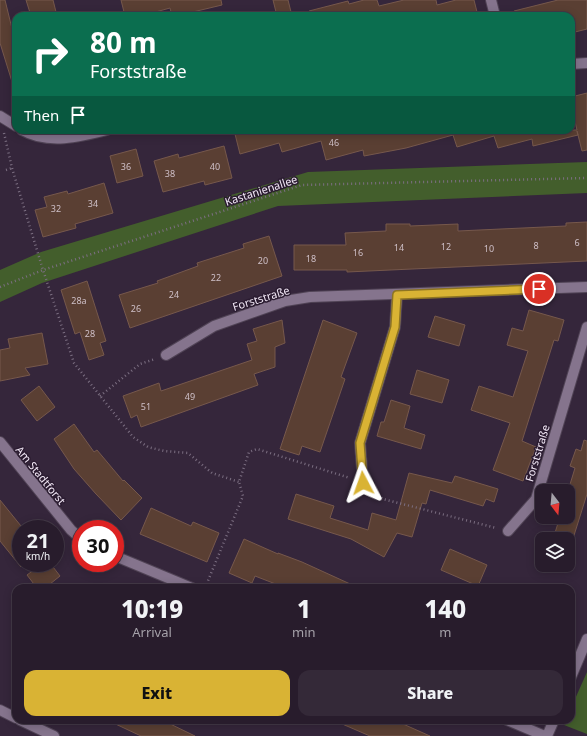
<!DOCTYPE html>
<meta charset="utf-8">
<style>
:root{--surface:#281c2c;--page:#342938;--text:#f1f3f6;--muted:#a5a1a9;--line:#443a48;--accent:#d9b334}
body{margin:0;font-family:"Noto Sans",sans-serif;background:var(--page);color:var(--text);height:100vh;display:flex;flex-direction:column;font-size:15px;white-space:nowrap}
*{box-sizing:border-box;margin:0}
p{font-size:13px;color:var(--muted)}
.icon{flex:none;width:22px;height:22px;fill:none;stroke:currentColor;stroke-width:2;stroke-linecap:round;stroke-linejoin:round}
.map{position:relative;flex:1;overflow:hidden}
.panel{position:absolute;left:12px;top:584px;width:563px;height:140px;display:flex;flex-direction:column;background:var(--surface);border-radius:12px;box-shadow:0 2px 10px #0003,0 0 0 1px var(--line)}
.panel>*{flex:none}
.guide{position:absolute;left:12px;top:12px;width:563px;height:122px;border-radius:12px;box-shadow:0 2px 10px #0003,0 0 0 1px var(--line);background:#0b6e4f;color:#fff;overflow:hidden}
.needle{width:26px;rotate:164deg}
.buttons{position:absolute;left:535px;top:484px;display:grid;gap:8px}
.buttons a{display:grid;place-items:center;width:40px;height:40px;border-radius:8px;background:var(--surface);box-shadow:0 2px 10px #0003,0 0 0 1px var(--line);font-size:20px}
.speed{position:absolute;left:12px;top:520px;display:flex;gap:8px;font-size:20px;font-weight:700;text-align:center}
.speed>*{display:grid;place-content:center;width:52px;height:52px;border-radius:50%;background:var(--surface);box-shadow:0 2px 10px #0003,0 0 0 1px var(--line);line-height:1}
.speed small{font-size:10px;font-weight:400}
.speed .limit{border:6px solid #d22;background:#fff;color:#111}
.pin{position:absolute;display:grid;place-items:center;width:34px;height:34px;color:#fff;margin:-17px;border:2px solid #fff;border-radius:50%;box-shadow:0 1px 4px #0007}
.me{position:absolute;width:44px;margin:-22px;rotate:356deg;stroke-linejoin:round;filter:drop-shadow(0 0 3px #0008)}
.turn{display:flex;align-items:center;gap:14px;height:84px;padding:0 12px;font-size:18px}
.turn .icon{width:52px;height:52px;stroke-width:2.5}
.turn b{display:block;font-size:28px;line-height:34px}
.then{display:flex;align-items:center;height:38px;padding:0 12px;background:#0003;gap:8px;font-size:15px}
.eta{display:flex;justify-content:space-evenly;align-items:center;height:68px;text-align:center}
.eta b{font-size:24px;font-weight:800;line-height:28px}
.action{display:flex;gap:8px;margin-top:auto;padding:8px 12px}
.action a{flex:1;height:46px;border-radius:12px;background:var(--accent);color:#111;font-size:16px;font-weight:800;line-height:46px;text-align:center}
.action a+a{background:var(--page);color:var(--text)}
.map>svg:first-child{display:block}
.green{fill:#435e2c}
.building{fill:#5a3f33;stroke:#76584c}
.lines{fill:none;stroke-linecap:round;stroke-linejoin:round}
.minor-casing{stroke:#504355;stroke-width:12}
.path{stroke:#7c6f82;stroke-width:2.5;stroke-dasharray:1 3;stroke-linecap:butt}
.minor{stroke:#85748d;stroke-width:10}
.route-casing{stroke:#8d7422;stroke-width:10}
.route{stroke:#d9b334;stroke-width:7}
.labels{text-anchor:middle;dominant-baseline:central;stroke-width:3;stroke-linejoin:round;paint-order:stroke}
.number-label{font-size:9px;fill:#cebfc7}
.street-label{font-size:11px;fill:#f4eaf8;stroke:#2b1c31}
</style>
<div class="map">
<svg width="587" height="736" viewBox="0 0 587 736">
<rect width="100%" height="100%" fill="#35263b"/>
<g class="green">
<polygon points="587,162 587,193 278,206 42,283 0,302 0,270 41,252 308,172"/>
<polygon points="587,672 587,734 564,725 566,720 571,720 571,708"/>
</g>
<g class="building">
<polygon points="0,0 5,0 16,45 16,85 13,85 0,43"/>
<polygon points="26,0 53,0 56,12 42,16 31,16"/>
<polygon points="121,0 221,0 222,5 176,16 172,16 170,8 141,16 125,16"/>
<polygon points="273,0 288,0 292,16 277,16"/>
<polygon points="364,0 377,0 379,6 404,0 436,0 437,5 456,0 474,0 478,16 309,16 309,11 348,1 349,4"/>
<polygon points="558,0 587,0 587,29 571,33 571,16 514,16 514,11"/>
<polygon points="587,93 587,150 582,151 577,131 578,135 533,146 532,139 498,148 494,136 457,147 453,135 406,148 364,156 363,150 326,160 321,141 282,152 279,143 240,154 234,130 577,130 571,105 571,97"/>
<polygon points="224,146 232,178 205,185 204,181 163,192 154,161 178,154 179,158"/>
<polygon points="136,149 143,176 117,183 110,156"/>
<polygon points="104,183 113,213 75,224 76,228 43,237 35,210 47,207 44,197 67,191 68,194"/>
<polygon points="587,222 587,261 347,272 347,270 294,270 294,245 346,245 345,233 386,231 386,224 410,224 410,226 458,224 458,231 566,226 566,223"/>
<polygon points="269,236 282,276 130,328 119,295 158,283 157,281 198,266 197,263 244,248 243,244"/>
<polygon points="87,281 106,341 100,343 104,355 89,360 80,332 75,334 61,290"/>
<polygon points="529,310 564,320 558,341 554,340 522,441 536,447 523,481 493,470 510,423 471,410 479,386 513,397 528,351 507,345 512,328 523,331"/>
<polygon points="435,316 465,325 459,346 428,337"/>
<polygon points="282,320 285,343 275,347 275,367 254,374 258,385 141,427 137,415 131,418 123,396 159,383 161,391 252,360 247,344 257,341 253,329"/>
<polygon points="323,320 357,333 341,377 345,379 320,452 302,446 299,455 280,449"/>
<polygon points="42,333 48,364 25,368 30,375 0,381 0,350 10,348 8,339"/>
<polygon points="417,370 449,380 442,403 410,394"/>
<polygon points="39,386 55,407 37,421 21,400"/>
<polygon points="391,400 410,406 404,428 425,435 421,449 377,436 381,422 384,422"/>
<polygon points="74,424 94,452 97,450 123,481 124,480 142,498 121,520 96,494 74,469 54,439"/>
<polygon points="584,440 587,441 587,494 571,545 568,544 568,539 553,539 560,517 568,517 568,491 575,468 570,466 576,449 581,451"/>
<polygon points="409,473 452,483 455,476 498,489 494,502 486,499 483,506 430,490 426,504 422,503 412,537 397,533 384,557 351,539 288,519 296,494 334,506 330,518 368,530 372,513 396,520"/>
<polygon points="0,500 21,526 21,567 0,541"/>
<polygon points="151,508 191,526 193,522 219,533 207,562 140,534"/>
<polygon points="244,539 278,554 278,553 302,562 359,588 286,588 255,576 252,583 229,573"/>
<polygon points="450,549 487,565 478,586 441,570"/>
<polygon points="43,563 50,563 60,576 45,588 37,588 27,575"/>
<polygon points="107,720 162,720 195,736 141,736"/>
<polygon points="333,720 394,720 430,736 370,736"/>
</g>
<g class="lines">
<defs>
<g id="minor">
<polyline points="491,0 495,16"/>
<polyline points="571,64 587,63"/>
<polyline points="0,116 16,126"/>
<path d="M 22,130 C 48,145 80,137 107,130"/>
<polyline points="166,355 214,326 285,301 310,297 587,287"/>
<polyline points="0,442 71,530 81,539"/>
<polyline points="363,483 360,443 395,327 397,295"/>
<polyline points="508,531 536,499 587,327"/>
<polyline points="115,556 192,588"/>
<polyline points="571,677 587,639"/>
<polyline points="0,710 16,718"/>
<polyline points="20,720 54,736"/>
<polyline points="507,720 545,736"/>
<polyline points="547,736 554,720"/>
</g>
</defs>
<use href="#minor" class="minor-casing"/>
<g class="path">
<polyline points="4,133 12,168 43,270 74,363 133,437 148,447 164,451 188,453 212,473 239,482"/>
<polyline points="6,170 12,168"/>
<polyline points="0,287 43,270 302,185 587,178"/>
<polyline points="100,396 140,364 155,359"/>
<polyline points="372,490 383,499 496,528"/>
<polyline points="205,588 243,496 239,482 249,452 257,449 350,478"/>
</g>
<use href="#minor" class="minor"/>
</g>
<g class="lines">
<defs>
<polyline id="route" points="363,483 360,443 395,327 397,295 539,289"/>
</defs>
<use href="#route" class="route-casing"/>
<use href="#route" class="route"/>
</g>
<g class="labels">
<g class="number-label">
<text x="334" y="142">46</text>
<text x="126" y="166">36</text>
<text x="215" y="166">40</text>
<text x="170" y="173">38</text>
<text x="93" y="203">34</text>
<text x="56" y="208">32</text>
<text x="577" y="242">6</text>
<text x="536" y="245">8</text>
<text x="446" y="246">12</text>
<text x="399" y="247">14</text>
<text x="489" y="248">10</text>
<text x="358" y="252">16</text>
<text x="311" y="258">18</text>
<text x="263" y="260">20</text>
<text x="216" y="277">22</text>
<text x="174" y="294">24</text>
<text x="79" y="300">28a</text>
<text x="136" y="308">26</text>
<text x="90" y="333">28</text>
<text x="190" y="396">49</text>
<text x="146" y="406">51</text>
</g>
<g class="street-label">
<text transform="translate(261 190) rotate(-18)">Kastanienallee</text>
<text transform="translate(261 298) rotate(-17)">Forststraße</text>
<text transform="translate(537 453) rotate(-73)">Forststraße</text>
<text transform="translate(41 475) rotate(51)">Am Stadtforst</text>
</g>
</g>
</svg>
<div class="buttons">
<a><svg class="needle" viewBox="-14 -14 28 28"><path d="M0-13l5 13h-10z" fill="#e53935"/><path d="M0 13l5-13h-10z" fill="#a5a1a9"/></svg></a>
<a><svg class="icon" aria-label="layers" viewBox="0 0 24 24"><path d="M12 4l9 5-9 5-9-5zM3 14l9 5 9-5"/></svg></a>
</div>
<div class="speed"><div>21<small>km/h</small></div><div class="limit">30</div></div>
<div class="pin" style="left:539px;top:289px;background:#d93025"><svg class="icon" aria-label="arrive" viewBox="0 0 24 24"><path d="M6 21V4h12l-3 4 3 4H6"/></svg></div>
<svg class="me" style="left:363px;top:483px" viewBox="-20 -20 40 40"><path d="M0-17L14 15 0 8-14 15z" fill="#d9b334" stroke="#fff" stroke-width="4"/></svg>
<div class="guide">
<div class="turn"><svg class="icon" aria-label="right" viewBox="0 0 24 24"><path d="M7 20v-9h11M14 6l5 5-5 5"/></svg><div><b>80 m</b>Forststraße</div></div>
<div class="then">Then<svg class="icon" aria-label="arrive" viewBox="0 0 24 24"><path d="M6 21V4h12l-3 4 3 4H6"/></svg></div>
</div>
<section class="panel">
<div class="eta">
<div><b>10:19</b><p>Arrival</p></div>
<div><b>1</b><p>min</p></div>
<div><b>140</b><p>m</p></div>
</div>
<div class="action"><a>Exit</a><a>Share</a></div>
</section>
</div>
